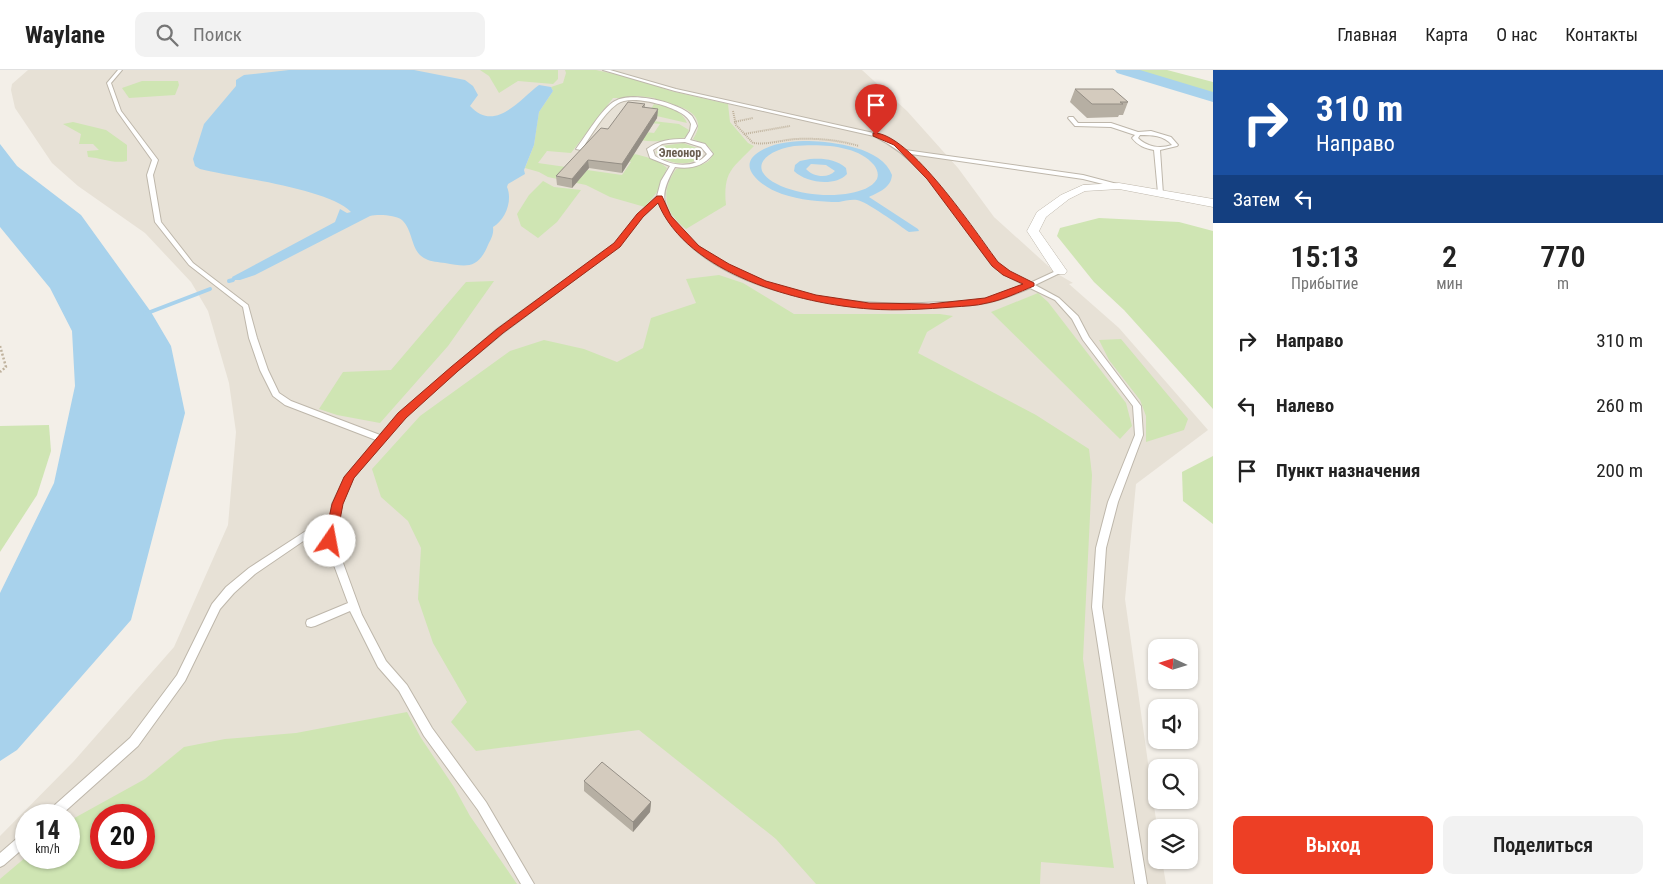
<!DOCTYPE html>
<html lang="ru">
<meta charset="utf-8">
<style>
:root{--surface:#fff;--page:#f2f2f2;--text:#222;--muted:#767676;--line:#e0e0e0;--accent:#ed3f25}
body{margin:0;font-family:"Roboto Condensed",sans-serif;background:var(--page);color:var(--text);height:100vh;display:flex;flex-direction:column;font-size:19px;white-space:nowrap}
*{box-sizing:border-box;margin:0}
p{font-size:16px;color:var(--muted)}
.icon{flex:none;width:28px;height:28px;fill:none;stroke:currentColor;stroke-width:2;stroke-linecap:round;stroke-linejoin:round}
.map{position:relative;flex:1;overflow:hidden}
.details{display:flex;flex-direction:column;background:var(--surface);width:450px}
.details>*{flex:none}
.guide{background:#1a4fa0;color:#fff;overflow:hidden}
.needle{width:32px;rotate:274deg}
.tools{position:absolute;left:1148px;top:569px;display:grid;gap:10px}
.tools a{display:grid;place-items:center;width:50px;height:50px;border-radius:10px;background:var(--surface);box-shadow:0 1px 4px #0004;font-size:25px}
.speed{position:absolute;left:15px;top:734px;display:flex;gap:10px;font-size:25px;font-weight:700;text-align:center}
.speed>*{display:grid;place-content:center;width:65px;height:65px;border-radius:50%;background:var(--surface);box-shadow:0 1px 4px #0004;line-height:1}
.speed small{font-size:12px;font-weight:400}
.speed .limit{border:8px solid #d22;background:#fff;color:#111}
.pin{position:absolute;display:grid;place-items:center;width:42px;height:42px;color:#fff;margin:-51px -21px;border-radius:50% 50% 50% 0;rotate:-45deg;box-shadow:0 0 5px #0007}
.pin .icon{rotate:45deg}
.me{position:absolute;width:55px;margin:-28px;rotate:12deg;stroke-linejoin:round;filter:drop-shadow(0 0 4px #0008)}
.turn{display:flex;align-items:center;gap:18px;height:105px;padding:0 20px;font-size:22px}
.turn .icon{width:65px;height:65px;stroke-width:2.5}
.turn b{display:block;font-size:35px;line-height:42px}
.then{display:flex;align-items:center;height:48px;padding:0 20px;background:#0003;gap:10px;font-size:19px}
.eta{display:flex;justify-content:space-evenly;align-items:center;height:85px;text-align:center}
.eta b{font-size:30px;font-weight:600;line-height:35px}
.primary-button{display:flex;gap:10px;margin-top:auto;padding:10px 20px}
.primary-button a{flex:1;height:58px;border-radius:10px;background:var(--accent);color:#fff;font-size:20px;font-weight:600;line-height:58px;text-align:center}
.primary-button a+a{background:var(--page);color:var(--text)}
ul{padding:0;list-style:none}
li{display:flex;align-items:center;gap:15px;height:65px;padding:0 20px}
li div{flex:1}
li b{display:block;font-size:19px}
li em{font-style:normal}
header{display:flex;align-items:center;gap:30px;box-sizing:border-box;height:70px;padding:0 25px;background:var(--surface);border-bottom:1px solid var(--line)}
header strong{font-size:24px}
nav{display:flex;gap:28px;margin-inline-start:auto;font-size:18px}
.search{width:350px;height:45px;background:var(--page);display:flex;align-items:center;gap:12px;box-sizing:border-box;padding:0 18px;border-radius:10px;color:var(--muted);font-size:19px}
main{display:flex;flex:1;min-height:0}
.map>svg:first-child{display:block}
.residential{fill:#e7e1d6;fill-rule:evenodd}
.green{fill:#cfe5b3;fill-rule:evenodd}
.water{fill:#a8d2ec;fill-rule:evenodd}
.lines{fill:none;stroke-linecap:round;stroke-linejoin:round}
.stream{stroke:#a8d2ec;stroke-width:4}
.river{fill:#a8d2ec;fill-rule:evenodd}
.service-casing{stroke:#beb7ab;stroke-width:2}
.minor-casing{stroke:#beb7ab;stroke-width:1}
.path-far1{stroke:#bfb29d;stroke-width:2;stroke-dasharray:1 1;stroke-linecap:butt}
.path{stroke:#bfb29d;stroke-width:2.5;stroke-dasharray:2 2;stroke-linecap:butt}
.service{fill:#fff;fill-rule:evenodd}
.minor{fill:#fff;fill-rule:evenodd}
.wall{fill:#b6afa3}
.shaded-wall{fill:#948e85}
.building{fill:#d4cbbe;stroke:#948e85}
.route{fill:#ed3f25;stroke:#9a2918}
.labels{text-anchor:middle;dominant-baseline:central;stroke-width:4;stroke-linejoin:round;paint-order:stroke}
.far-neighbourhood-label{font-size:12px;font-weight:bold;fill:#685d4f;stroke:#fff}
</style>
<header>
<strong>Waylane</strong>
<div class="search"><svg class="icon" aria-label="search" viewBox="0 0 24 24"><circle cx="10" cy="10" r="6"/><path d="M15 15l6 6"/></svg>Поиск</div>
<nav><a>Главная</a><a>Карта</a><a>О нас</a><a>Контакты</a></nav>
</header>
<main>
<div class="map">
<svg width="1213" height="814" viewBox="0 0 1213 814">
<rect width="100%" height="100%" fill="#f3efe8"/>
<path class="residential" d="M 28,0 L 862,0 L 907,41 L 958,98 L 994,147 L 1056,203 L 1073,213 L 1069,214 L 1119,258 L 1208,360 L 1136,414 L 1125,529 L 1157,757 L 1156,790 L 1162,790 L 1166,814 L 0,814 L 0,766 L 74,691 L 174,577 L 228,455 L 236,362 L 229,313 L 208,241 L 191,212 L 145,163 L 78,116 L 52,93 L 15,38 L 11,20 L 12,14 ZM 26,745 L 69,745 L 69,788 L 26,788 ZM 101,745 L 144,745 L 144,788 L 101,788 Z"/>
<g class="green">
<polygon points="480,0 558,0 558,9 553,14 518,11 499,23 489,6"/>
<path d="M 565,0 L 596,0 L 632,8 L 671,21 L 728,34 L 730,52 L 748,73 L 754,76 C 732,99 723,101 726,135 L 686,159 C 664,142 660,122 676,99 C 688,95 710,99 713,83 L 709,77 L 693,69 C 695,66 697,62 698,58 C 701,38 668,33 654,30 L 655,28 L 637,26 L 634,28 L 613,28 L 571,83 L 547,81 L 538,93 L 622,105 L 631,92 L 628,91 L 633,84 C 643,85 660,91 667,98 L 657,122 L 645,137 L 610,127 L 586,115 L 548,107 L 539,102 L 525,98 L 534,75 L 539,42 L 553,21 L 551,17 L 563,13 L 566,3 Z"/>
<polygon points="1136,0 1167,0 1213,12 1213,23"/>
<polygon points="142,11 178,11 179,15 175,25 129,28 122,18"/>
<path d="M 654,34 C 666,36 682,40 687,53 L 648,44 Z"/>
<path d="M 644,50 L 679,54 L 689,60 L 686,67 C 674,72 653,72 639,70 L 646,62 L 654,63 L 660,54 L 642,52 Z"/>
<path d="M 73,52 L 106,60 L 127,75 L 127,91 C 113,94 102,88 88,87 L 87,81 L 99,80 L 93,74 L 79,74 L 81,64 L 63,54 Z"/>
<path d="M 683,73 L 700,79 L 703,85 C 693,97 669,95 658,85 L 656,82 L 662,76 Z"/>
<polygon points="543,111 554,117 581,120 557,152 538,168 521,156 517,144 529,125"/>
<polygon points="1099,148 1179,152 1213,161 1213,339 1124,240 1094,212 1057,166 1060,158"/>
<polygon points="719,205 743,213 794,244 940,244 953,246 927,262 918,283 1036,345 1089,379 1092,405 1083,589 1114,798 1041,792 1040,814 816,814 776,769 639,660 476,681 451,652 467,632 433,573 418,529 421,478 408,451 381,427 372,399 420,346 510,281 544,270 584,279 617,292 643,278 651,248 696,233 686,209"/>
<polygon points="494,211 448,276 380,353 337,345 319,339 343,302 391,300 466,212"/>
<polygon points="1038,223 1048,232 1126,333 1132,356 1120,369 991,242"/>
<polygon points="1121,269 1188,349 1184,360 1146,372 1146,346 1140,330 1109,290 1099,270"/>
<polygon points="49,355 51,381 37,425 0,482 0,356"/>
<polygon points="1213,386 1213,454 1183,431 1182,402"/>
<path d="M 407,642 L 421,668 L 454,717 L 470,746 L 517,814 L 0,814 L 0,809 L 26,787 L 69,788 L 69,751 L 145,709 L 184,677 L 225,669 L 296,663 ZM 101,745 L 144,745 L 144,788 L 101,788 Z"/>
</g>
<g class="water">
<path d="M 289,0 L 414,0 L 465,10 L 473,16 L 478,25 L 470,36 C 495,63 519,30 539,15 L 551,17 L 553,21 L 539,42 L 534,75 L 524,100 L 525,104 L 508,114 L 507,117 C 513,131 505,150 493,157 C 494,164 491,169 488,175 C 478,199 467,197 445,193 C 439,192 431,192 426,189 C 410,182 414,161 402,150 C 396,145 378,144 370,146 L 255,205 L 240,210 L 233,210 L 232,207 L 335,152 L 340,139 L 347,143 L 351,142 C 327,118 236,108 200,99 L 195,96 L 193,89 L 204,54 L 236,16 L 236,10 L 244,5 Z"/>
<path d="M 809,71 C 833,72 882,77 892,105 C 891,118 879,122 869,127 L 918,159 L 919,161 L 909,162 C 900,156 866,131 857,130 C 852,129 844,131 839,132 C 820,132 800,130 782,124 C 762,117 731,95 764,79 C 778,72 794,71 809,71 ZM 794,76 C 818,74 857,74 874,95 C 877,99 879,104 877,109 C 872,118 860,121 851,123 C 830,127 806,125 786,118 C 746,103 759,82 794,76 Z"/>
<polygon points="0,74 17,96 81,145 151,242 171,276 185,343 131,550 17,680 0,691 0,523 54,413 75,316 72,261 50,218 0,157"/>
<path d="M 810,89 C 823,88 836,89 846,98 L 847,104 C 835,117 806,113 794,101 L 795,95 L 800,91 ZM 811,94 L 826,95 L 835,101 C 828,109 813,107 806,99 Z"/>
</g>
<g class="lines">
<g class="stream">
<polyline points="229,211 233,210"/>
<polyline points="145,244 210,219"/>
</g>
<polygon class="river" points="1115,0 1140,0 1213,22 1213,32 1117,3"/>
<defs>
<g id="service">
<path d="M 118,0 L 122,0 L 111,13 L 121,41 L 158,90 L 153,105 L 161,152 L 193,193 L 248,235 L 257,268 L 268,300 L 279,323 L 291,331 L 380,365 L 399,343 L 497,259 L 615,174 L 638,145 L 657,126 L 661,111 L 670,96 L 650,88 L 647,79 C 659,70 670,69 685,69 L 690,61 L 691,54 C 689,49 686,46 681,43 C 668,35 630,24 617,34 C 602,45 592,65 581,80 L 576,79 C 585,67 602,38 615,31 C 631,21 679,32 692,46 C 694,49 696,53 697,56 L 690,70 L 705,74 L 713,84 C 703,97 690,99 675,97 C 659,125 661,134 680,159 C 690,171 702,179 715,188 C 782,230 866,237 943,232 C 957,232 972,232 985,229 C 999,226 1012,221 1024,215 C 1013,209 1001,204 992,195 C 984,185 977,174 970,164 C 943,126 917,87 874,66 L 675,21 L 603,0 L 610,0 L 676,19 L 878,64 L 895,72 L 905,80 L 1083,105 L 1121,115 L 1121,117 L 1119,118 L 1083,109 L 911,84 L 943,120 L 997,193 L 1008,202 L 1030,213 L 1058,200 L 1062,200 L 1062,202 L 1035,215 L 1059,228 L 1078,246 L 1089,267 L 1141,336 L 1143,365 L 1118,432 L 1106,478 L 1102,537 L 1147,814 L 1135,814 L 1092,537 L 1096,478 L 1108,432 L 1135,365 L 1133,336 L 1083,270 L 1072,249 L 1055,230 L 1030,218 C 1016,224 1002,230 987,233 C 972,236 956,236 941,237 C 852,242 698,227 659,131 L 642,147 L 619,176 L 503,263 L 457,301 L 405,347 L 353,408 L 342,434 L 335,471 L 362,545 L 386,591 L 407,615 L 432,658 L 486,732 L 534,814 L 521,814 L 478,740 L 424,666 L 399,621 L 378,597 L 350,541 L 315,556 L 311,557 L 307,556 L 306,553 L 307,550 L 348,533 L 325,471 L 328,457 L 318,461 L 255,504 L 234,523 L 220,539 L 185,611 L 138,676 L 61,745 L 46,745 L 48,741 L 130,668 L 177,605 L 212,534 L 226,517 L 249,498 L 312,457 L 330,449 L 332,434 L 345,407 L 376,370 L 285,335 L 273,326 L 260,300 L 249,268 L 243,237 L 189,195 L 155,152 L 147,105 L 152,90 L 117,41 L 107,13 ZM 685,72 L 701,77 L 707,84 C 694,100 670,96 655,86 L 653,80 L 662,74 L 668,73 Z"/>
<path d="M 1069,47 L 1073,47 L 1078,53 L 1111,53 L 1138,62 L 1151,61 L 1171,67 L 1178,75 L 1177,76 L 1160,80 L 1163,124 L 1158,123 L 1154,80 C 1145,78 1138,76 1132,68 L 1135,65 L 1111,57 L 1075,56 L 1068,48 ZM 1140,65 C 1151,65 1164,65 1172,75 C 1160,79 1147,77 1138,68 Z"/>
<polygon points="26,762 26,776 4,795 0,797 0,783 22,764"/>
</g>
<polygon id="minor" points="1119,113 1213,129 1213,137 1119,119 1085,121 1069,129 1046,147 1039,161 1067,201 1065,204 1055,204 1027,161 1037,142 1061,125 1083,115"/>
</defs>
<use href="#service" class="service-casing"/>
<use href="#minor" class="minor-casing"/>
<g class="path-far1">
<path d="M 733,41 L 736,55 L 753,73 C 768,75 781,70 796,69 C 817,68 839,70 859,76"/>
<polyline points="734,52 753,48"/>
<polyline points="744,64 790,56"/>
</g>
<polyline class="path" points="0,276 6,297 0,302"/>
<use href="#service" class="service"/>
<use href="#minor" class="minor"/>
</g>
<g class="wall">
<polygon points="1075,19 1128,32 1123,45 1119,45 1118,47 1087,48 1070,32"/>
<polygon points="645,34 645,38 658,39 657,48 622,103 589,98 572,118 557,115 556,106 608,59"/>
<polygon points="584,711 651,732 650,742 633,762 584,721"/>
</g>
<g class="shaded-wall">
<polygon points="658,39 657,48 622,103 622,94"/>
<polygon points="588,90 589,98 572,118 572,109"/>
<polygon points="651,732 650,742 633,762 633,752"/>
</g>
<g class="building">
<polygon points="1075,19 1113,19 1128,32 1120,32 1123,34 1092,34"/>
<polygon points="628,32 645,34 642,37 658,39 622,94 588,90 572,109 556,106 601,58 608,59"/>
<polygon points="602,692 651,732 633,752 584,711"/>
</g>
<path class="route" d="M 873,63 C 909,61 977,164 998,192 L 1010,201 L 1034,213 L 1034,216 C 1019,222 1003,230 987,233 C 976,236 964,236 953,237 C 926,239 897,241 870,239 C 800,234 687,204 658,133 L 643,147 L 620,177 L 503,263 L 458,301 L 406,348 L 354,408 L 343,434 L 336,471 L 330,475 L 325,474 L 324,471 L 332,434 L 344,407 L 398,343 L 451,297 L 497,259 L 614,173 L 637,144 L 657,126 L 662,126 L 671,146 L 699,176 L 729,194 L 766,211 L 816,225 L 869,233 L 929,234 L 985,228 L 1023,214 L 1003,205 L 992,196 L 927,109 L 894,75 L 873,66 Z"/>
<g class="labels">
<g class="far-neighbourhood-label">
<text x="680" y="83">Элеонор</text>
</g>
</g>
</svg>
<div class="tools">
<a><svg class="needle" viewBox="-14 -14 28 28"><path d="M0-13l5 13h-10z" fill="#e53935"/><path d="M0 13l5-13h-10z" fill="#767676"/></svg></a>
<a><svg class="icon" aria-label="sound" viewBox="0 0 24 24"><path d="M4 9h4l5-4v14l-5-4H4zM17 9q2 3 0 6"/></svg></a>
<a><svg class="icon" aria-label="search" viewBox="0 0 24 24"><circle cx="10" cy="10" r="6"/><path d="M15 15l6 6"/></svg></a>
<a><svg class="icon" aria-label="layers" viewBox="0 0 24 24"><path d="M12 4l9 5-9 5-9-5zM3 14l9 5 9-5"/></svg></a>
</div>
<div class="speed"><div>14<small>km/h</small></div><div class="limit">20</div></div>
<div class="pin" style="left:876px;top:65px;background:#d93025"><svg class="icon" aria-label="arrive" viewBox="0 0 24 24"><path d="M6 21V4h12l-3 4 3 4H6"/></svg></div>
<svg class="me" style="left:330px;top:471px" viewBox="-20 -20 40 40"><circle r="19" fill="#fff"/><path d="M0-13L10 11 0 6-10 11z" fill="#ed3f25"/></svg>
</div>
<section class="details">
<div class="guide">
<div class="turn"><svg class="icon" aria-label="right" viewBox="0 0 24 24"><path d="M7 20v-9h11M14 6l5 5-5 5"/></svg><div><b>310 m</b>Направо</div></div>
<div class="then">Затем<svg class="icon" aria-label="left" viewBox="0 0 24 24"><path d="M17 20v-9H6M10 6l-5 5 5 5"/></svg></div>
</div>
<div class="eta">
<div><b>15:13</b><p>Прибытие</p></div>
<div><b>2</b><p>мин</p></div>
<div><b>770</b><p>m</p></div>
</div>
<ul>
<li><svg class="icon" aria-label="right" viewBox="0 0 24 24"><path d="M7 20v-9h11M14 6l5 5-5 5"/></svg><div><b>Направо</b></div><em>310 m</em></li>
<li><svg class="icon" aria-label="left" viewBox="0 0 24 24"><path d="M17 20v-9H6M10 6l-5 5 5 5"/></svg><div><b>Налево</b></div><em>260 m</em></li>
<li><svg class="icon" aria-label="arrive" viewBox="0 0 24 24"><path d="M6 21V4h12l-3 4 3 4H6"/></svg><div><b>Пункт назначения</b></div><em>200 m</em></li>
</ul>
<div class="primary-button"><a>Выход</a><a>Поделиться</a></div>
</section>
</main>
